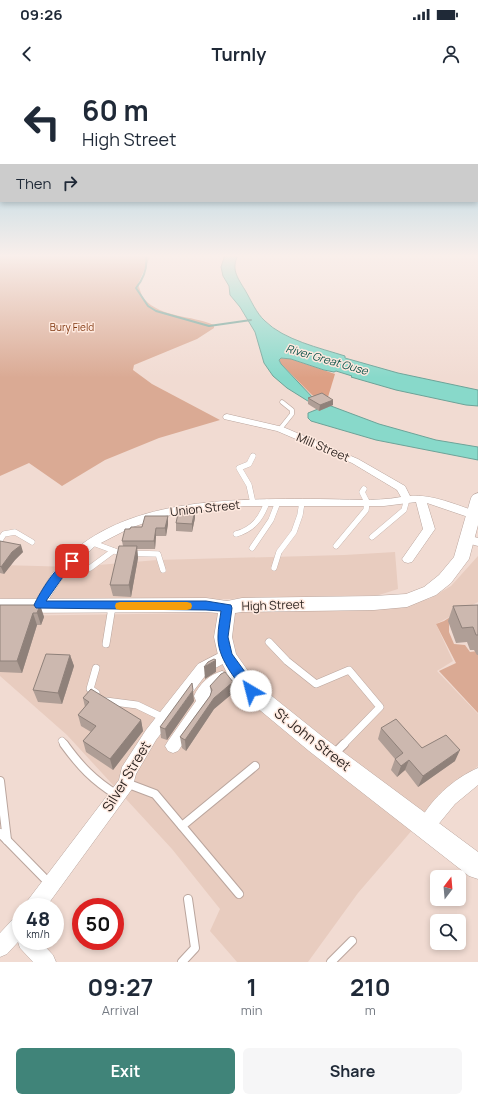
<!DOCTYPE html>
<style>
:root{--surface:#fff;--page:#f6f6f7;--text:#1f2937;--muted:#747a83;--accent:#408479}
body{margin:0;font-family:Manrope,sans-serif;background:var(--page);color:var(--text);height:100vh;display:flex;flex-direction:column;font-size:15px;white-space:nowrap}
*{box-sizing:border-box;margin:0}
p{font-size:13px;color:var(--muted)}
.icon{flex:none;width:22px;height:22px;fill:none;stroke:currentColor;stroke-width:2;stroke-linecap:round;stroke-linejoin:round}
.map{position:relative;height:882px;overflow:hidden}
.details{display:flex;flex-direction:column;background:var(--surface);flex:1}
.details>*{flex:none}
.guide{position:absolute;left:0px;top:0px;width:478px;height:122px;box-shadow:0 2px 6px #0003;background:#fff;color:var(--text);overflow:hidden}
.needle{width:26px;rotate:16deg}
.controls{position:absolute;left:430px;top:790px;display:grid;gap:8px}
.controls a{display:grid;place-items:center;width:36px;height:36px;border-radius:6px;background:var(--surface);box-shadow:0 2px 6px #0003;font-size:20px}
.speed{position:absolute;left:12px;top:818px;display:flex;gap:8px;font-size:20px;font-weight:700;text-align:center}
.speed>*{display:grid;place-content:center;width:52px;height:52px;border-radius:50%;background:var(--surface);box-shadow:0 2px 6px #0003;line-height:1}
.speed small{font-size:10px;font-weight:400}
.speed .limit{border:6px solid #d22;background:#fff;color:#111}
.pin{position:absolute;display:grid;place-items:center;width:34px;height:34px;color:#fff;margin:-17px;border-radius:8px;box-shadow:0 2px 6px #0006}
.me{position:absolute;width:44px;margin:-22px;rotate:323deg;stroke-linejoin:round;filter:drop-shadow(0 0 3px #0008)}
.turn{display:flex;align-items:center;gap:14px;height:84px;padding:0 16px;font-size:18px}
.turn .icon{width:52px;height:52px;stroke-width:2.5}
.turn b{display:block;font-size:28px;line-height:34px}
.then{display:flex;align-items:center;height:38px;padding:0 16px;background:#0003;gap:8px;font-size:15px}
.eta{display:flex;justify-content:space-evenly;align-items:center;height:68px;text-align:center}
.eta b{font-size:24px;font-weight:700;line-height:28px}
.action{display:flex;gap:8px;margin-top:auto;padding:8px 16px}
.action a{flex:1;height:46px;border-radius:6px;background:var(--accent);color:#fff;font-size:16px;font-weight:700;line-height:46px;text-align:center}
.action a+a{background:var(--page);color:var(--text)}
.status{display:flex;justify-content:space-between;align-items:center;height:28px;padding:0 20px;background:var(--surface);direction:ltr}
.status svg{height:11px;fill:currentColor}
header{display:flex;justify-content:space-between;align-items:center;height:52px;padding:0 16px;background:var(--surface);font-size:18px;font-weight:700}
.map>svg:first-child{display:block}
.built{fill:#e8ccbf}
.green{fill:#daaa94}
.forest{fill:#dda085}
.water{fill:#88d9ca;stroke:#6da398}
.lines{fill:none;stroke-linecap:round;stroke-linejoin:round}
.stream{stroke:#6da398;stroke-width:2}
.lane-far3-casing{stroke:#baa59d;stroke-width:5}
.lane-far2-casing{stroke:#baa59d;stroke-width:6}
.lane-far1-casing{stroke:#baa59d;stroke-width:8}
.lane-casing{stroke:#baa59d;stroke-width:10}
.street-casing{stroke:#baa59d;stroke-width:1}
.secondary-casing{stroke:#baa59d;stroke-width:1}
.lane-far3{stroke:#fff;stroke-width:4}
.lane-far2{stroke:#fff;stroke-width:5.5}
.lane-far1{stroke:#fff;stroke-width:7}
.lane{stroke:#fff;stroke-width:8}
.street{fill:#fff;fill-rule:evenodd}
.secondary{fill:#fff;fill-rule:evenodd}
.wall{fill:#af9e96}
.shaded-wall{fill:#8f817a}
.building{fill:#ccb8af;stroke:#8f817a}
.route{fill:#1a73e8;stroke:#114b97}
.slow{fill:#f59e0b}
.labels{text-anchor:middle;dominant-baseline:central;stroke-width:3;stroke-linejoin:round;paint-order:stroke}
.far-park-label{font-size:10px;fill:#80370f;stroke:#fee9df}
.far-water-label{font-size:11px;font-style:italic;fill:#0d544b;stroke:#fee9df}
.street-label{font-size:12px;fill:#2d2522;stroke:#fee9df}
.near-street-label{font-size:14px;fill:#2d2522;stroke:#fee9df}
</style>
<div class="status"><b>09:26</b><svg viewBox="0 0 49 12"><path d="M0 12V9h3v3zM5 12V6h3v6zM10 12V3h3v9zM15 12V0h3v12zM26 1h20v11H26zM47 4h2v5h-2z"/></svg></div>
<header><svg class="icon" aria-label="back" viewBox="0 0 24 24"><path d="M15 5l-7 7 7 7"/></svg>Turnly<svg class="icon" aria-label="person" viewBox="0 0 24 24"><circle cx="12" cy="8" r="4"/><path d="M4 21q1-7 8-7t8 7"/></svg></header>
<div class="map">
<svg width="478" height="882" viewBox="0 0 478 882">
<rect width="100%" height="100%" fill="#f1dbd2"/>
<g class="built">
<polygon points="395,472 398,509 379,515 192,520 0,518 0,485 75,487 157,480 344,475"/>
<polygon points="478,476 478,522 436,544 453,581 437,591 478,634 478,686 444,713 358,813 308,882 237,882 210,851 220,829 172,769 67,655 0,596 0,536 206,533 381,527 429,519 451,506"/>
</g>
<g class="green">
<path d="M 0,175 L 148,175 L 150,177 L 138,204 C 140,209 141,215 144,219 C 162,238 191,235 214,245 L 214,248 L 197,259 L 134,285 L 133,290 L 152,304 L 220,340 L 159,358 L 105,380 L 62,406 L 29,383 L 0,396 Z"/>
<polygon points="458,532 449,542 449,552 454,564 465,565 470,572 478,571 478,633 439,591 456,583 436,544 444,541"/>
</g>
<polygon class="forest" points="281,278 291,279 335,294 328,317 316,317 312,315 281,284 279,280"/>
<path class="water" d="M 225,175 L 238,175 C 231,189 237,197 245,210 C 251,220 256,233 265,241 C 284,260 320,268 345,276 L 345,278 L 398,293 L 478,310 L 478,326 L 466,325 L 396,310 L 351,297 L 352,296 L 336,291 L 334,292 L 324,290 L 291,279 L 281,278 L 279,280 L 281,284 L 315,320 L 379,344 L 436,360 L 478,367 L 478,380 L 376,360 L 311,341 L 308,338 L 308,333 L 318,329 L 311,323 L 287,308 L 273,296 L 264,283 L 255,252 L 240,227 L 230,215 L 229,206 L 223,196 L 221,187 Z"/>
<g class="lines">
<path class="stream" d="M 146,175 C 148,188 144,198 136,208 L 148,226 L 156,231 L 209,246 L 251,240"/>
<defs>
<polyline id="lane-far3" points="280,349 292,334 292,330 282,322"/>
<g id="lane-far2">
<polyline points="253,376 249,384 239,388 249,405 253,423"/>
<path d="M 236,454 C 253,449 261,439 267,422"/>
<polyline points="372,457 404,430 407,419"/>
<polyline points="0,460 4,454 15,452 32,462"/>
<polyline points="93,463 120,473 158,474 163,490"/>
<polyline points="336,466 366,430 367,422 362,412 364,409"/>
<polyline points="252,468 271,440 278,422"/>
<polyline points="90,488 113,471"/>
<polyline points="274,488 279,472 294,452 300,435 302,422"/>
</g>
<g id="lane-far1">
<polyline points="269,562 287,581 316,604 349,590 380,627 343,665"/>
<polyline points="106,564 112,527"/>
<polyline points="96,588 90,609 96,613"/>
<polyline points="106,621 137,625 164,638"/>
<polyline points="62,661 65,665"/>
</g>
<g id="lane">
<path d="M 64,664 C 80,686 93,700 117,715"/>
<polyline points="334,674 344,664"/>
<polyline points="0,701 7,760"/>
<polyline points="126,703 155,714 239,814"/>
<polyline points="182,746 255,686"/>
<polyline points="0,753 49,803"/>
<polyline points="182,882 195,868 188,819"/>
<polyline points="331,882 352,861"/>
</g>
<g id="street">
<path d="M 227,334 L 283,347 L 358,379 L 405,406 L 410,416 C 433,414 456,425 478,432 L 478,437 L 474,439 L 427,423 L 435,449 L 412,482 L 408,483 L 404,482 L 402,479 L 423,449 L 416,422 L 384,426 L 245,426 L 204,430 L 165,436 L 130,448 L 95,466 L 66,493 L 43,528 L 39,530 L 35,528 L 33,525 L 35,522 C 42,510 49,497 58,486 C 120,416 233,419 319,419 C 346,419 374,422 401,417 L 397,410 L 352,383 L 277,351 L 224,339 L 223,337 L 224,335 Z"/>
<polygon points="467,455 478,458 478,466 463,462 461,459 463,456"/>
<polygon points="227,569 232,571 234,575 232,579 208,592 156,660 136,694 132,709 46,827 26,827 28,820 119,700 122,687 146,650 198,584"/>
<path d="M 222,591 L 227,593 L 229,597 L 227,601 L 220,604 L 209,617 L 211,621 L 209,626 L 178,671 L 173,673 L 168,671 L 165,666 L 168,661 L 196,621 L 194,616 C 200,603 209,595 222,591 Z"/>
<path d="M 478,688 L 478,705 L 455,724 L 432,752 L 426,754 L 420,752 L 418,746 C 427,722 454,698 478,688 Z"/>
<polygon points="21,836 21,861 40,861 53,875 56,882 33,882 20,868 18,862 7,874 0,877 0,853 14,838"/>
</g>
<polygon id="secondary" points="478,413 478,445 469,479 451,503 436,515 407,527 374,530 242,532 235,533 232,557 236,574 258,605 323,657 478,772 478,799 469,796 309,671 244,617 228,595 218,575 214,557 218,533 206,532 0,533 0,519 206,518 227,521 242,518 374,516 406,514 424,507 439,495 454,477 471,418 473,415"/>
</defs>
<use href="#lane-far3" class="lane-far3-casing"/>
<use href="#lane-far2" class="lane-far2-casing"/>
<use href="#lane-far1" class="lane-far1-casing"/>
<use href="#lane" class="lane-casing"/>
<use href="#street" class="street-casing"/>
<use href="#secondary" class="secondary-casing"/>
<use href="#lane-far3" class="lane-far3"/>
<use href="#lane-far2" class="lane-far2"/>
<use href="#lane-far1" class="lane-far1"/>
<use href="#lane" class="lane"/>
<use href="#street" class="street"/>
<use href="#secondary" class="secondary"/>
</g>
<g class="wall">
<polygon points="308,318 333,320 333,325 319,331 308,324"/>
<polygon points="168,436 168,444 166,456 156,456 155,469 137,469 138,478 131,517 113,516 110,505 123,466 122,461 130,449 142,447"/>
<polygon points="195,438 192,452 176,451 176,443"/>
<polygon points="0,461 23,472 15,480 4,494 0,493"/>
<polygon points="0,525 40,525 44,537 41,545 37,545 22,593 0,592"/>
<polygon points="478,525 478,575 477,575 474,570 470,570 467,562 456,563 448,541 453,526"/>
<polygon points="70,575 74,586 62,624 38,622 33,610"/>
<polygon points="233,602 233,613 214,629 186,671 182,668 180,657 210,616 211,613 210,606"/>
<polygon points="83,618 141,640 143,651 113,690 86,672 83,661 91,652 81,646 78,635 85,627"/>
<polygon points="194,621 167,660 161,658 160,647"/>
<polygon points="381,648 422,668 455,681 418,707 405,690 397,697 391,690 395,679 378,659"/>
</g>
<g class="shaded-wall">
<polygon points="333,320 333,325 319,331 320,325"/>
<polygon points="195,430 195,438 192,452 192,444"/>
<polygon points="168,436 168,444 166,456 165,448"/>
<polygon points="156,448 156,456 155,469 154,461"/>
<polygon points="21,465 23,472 15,480 4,494 1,487 12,472"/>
<polygon points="137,466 138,478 131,517 129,505"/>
<polygon points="40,525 44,537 41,545 37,533"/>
<polygon points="33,533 37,545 22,593 17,581"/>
<polygon points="70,575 74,586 62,624 58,613"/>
<polygon points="216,580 216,592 205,599 204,587"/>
<polygon points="233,602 233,613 214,629 186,671 185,660 214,618"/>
<polygon points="193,610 194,621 167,660 165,649"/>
<polygon points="141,640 143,651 113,690 110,679"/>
<polygon points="460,670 455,681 418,707 423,696"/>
<polygon points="409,680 405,690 397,697 401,686"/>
</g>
<g class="building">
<polygon points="322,313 333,320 320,325 308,318"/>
<polygon points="179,429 195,430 192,444 176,443"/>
<polygon points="145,436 168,436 165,448 156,448 154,461 122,461 125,449 130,449 131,447 142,447"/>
<polygon points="0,461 21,465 12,472 1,487 0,486"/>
<polygon points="119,466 137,466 129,505 110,505"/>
<polygon points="0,525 40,525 37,533 33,533 17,581 0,581"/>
<polygon points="478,525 478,555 476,555 473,547 462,548 453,526"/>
<polygon points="46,574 70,575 58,613 33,610"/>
<polygon points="214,579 216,580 204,587 208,582"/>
<polygon points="225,592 233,602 214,618 185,660 180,657 210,616 212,610 210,606 221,594"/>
<polygon points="192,603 193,610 165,649 160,647"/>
<polygon points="91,609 141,640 110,679 83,661 96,646 78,635 89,622 83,618"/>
<polygon points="396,639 422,668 446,655 460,670 423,696 409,680 401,686 395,679 403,673 381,648"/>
</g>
<linearGradient id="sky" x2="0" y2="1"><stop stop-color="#81c3dc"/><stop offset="0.59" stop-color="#f9efeb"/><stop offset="1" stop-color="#f9efeb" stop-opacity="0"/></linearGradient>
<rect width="478" height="298" fill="url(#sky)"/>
<path class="route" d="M 72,478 L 77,481 L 65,494 L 46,521 L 206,521 L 231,525 L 232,528 L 228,557 L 232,574 L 256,607 L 257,611 L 256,615 L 251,616 L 247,615 C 235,598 217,578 218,556 C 218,548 220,539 221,531 L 206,530 L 36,528 L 34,525 C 40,512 58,482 72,478 Z"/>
<polygon class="slow" points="120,522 187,522 191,523 192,526 191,529 187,530 120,530 116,529 115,526 116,523"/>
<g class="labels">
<g class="far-park-label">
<text x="72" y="247">Bury Field</text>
</g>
<g class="far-water-label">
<text transform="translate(327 279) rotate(16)">River Great Ouse</text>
</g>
<g class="street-label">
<text transform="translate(323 367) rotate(23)">Mill Street</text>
<text transform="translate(205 428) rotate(-6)">Union Street</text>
<text transform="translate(273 525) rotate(-2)">High Street</text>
</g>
<g class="near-street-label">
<text transform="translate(313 659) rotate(38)">St John Street</text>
<text transform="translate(126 696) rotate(-59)">Silver Street</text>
</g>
</g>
</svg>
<div class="controls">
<a><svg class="needle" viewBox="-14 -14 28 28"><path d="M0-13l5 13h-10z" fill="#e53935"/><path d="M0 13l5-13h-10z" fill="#747a83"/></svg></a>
<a><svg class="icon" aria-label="search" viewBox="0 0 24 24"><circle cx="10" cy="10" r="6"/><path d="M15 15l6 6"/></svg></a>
</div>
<div class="speed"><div>48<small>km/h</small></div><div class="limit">50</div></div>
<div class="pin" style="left:72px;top:481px;background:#d93025"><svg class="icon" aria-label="arrive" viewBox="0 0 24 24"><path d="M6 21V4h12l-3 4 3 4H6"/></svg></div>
<svg class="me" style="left:251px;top:611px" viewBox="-20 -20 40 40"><circle r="19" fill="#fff"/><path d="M0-13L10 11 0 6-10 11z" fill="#1a73e8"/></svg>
<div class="guide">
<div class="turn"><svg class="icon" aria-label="left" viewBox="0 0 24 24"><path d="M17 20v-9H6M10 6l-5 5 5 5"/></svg><div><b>60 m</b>High Street</div></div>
<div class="then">Then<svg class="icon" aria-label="right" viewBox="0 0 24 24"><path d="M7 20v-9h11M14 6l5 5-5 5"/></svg></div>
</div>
</div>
<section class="details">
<div class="eta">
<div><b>09:27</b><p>Arrival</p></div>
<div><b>1</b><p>min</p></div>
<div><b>210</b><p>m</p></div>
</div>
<div class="action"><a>Exit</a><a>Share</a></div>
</section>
